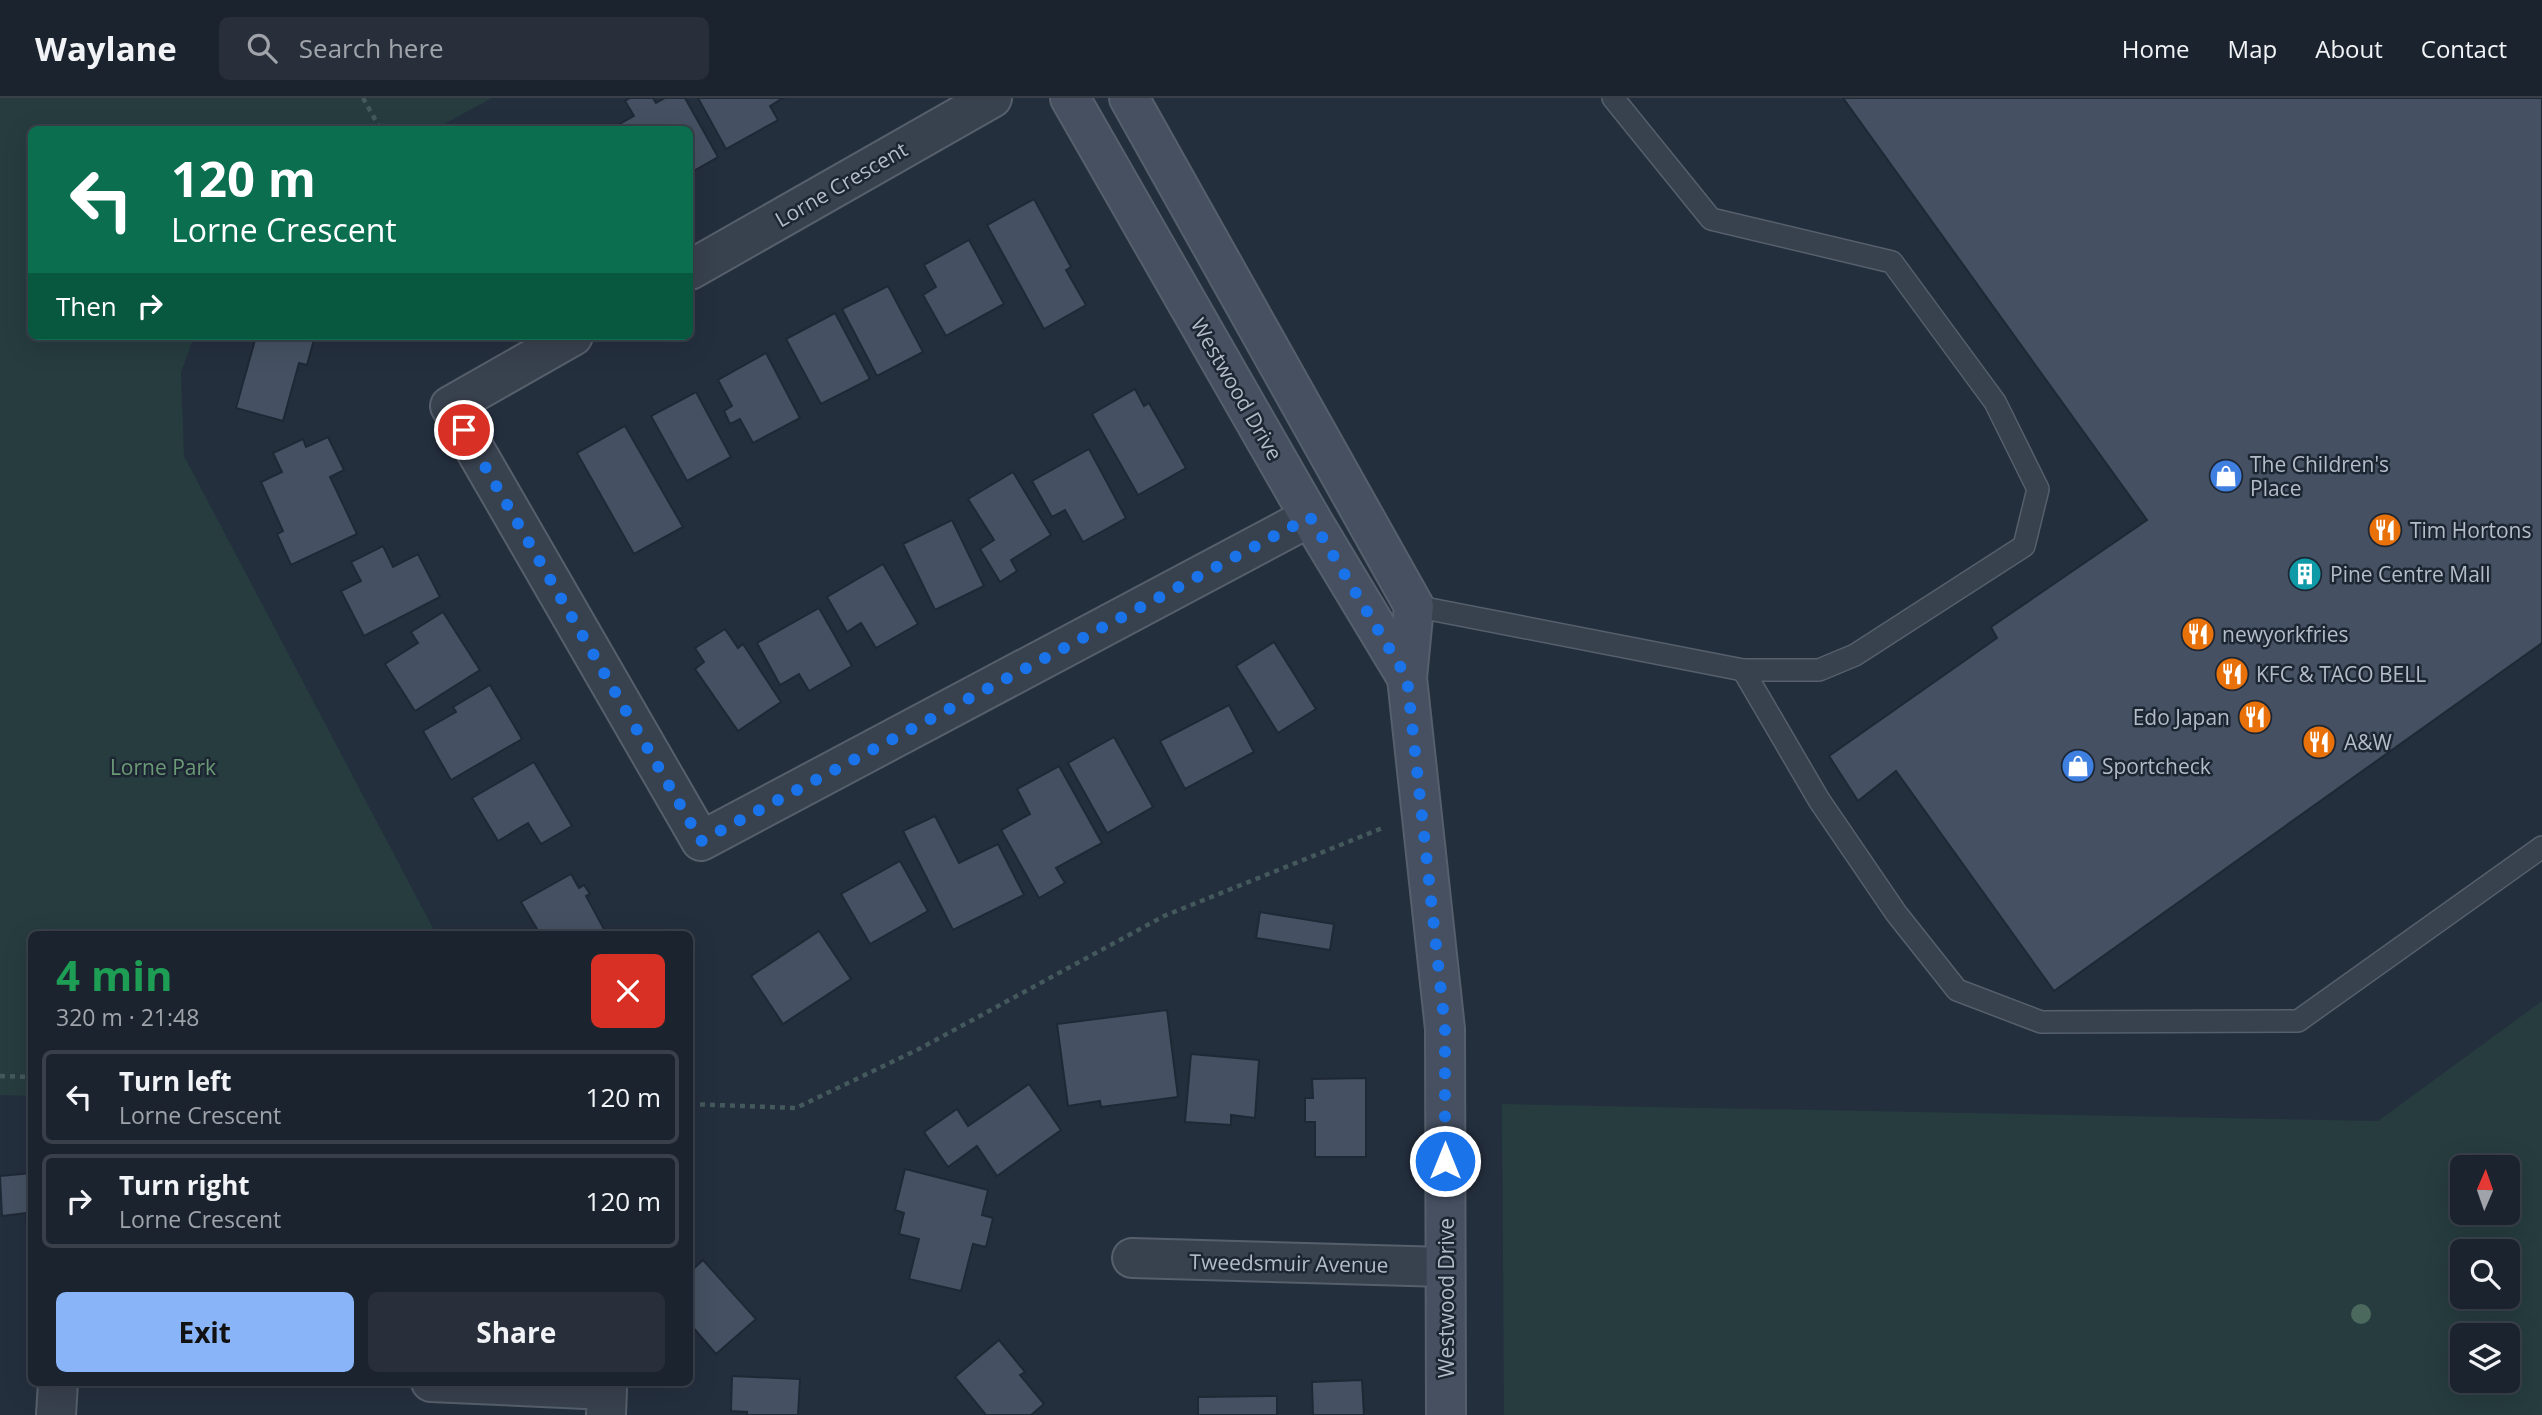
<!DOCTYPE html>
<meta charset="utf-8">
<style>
:root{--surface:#1b232e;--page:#282f3a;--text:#f1f3f6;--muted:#a0a4aa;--line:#39404a;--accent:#8ab4f8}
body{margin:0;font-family:"Open Sans",sans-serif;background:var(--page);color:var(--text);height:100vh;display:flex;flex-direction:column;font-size:26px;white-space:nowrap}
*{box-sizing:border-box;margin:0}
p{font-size:23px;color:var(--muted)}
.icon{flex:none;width:38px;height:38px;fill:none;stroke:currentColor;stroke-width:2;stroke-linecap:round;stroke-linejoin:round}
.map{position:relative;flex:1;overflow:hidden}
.details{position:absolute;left:28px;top:833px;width:665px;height:455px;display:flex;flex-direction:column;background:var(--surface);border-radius:10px;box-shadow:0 7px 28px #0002,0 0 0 2px var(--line)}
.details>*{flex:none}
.banner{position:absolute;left:28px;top:28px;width:665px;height:214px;border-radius:10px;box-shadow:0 7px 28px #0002,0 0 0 2px var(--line);background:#0b6e4f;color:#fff;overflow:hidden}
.needle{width:46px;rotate:2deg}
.fabs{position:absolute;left:2450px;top:1057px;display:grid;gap:14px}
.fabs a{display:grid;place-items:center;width:70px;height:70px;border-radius:10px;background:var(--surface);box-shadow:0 7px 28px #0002,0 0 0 2px var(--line);font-size:35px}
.pin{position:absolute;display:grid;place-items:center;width:60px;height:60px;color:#fff;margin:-30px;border:4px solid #fff;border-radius:50%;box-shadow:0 2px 7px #0007}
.me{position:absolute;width:77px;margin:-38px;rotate:0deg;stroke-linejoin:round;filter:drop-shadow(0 0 5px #0008)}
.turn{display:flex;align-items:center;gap:24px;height:147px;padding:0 28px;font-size:32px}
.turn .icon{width:91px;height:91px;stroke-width:2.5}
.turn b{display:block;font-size:49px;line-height:60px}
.then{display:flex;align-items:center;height:66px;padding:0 28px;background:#0003;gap:14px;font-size:26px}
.round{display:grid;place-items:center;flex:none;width:74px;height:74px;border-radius:10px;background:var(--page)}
.overview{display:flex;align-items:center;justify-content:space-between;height:119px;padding:0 28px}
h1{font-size:42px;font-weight:700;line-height:52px;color:#1e9e55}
.button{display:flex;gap:14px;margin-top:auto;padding:14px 28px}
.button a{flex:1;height:80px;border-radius:10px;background:var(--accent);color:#111;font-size:28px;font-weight:700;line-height:80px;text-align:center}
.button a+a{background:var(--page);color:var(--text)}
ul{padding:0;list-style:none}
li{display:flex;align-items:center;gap:21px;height:94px;margin:0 14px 10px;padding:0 14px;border:4px solid var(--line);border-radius:10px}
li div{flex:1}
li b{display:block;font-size:26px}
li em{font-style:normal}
header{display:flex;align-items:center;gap:42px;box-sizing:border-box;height:98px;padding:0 35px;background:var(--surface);border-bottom:2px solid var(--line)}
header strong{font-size:33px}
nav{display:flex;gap:38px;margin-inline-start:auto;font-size:24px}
.search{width:490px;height:63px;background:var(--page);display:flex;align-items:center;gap:18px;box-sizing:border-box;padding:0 24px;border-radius:10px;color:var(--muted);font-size:26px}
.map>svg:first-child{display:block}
.green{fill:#263c3f;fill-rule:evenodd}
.building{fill:#455162;stroke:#1f2835;stroke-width:2}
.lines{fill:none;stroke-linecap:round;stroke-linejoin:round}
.lane-casing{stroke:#565f6c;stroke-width:24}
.street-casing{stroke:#565f6c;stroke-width:42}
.secondary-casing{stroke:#565f6c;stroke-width:42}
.path{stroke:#44595c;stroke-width:4.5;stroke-dasharray:5 5;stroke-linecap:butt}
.lane{stroke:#38414e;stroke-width:21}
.street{stroke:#38414e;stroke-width:38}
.secondary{stroke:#465061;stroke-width:38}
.tree{fill:#4b6a5d}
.route{stroke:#1a73e8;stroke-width:12;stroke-dasharray:0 21.6}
.labels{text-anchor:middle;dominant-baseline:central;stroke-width:5;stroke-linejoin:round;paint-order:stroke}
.street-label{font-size:21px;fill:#b4bcc9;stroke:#1d2633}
.poi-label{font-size:21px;fill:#b4bcc9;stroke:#1d2633;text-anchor:start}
.park-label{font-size:21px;fill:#6b9a76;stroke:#1d2633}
</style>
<header>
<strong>Waylane</strong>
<div class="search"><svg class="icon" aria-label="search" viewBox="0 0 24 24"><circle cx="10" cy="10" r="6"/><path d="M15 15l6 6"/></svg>Search here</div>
<nav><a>Home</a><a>Map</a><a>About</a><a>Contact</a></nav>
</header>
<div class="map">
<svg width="2542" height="1317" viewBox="0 0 2542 1317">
<rect width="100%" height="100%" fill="#242f3e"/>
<g class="green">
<polygon points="0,0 492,0 435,31 32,32 32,238 194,238 181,275 184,358 436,836 32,836 31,998 0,997"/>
<path d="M 2542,903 L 2542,1317 L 1504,1317 L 1502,1006 L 2378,1023 ZM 2508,1069 L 2508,1115 L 2462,1115 L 2462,1069 ZM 2462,1153 L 2508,1153 L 2508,1199 L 2462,1199 ZM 2462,1237 L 2508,1237 L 2508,1283 L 2462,1283 Z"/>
</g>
<g class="building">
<polygon points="630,0 653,0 656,5 665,0 685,0 718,59 690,75 690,32 618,32 616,28 634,18 625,3"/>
<polygon points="698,0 783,0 770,8 778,22 726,51"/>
<polygon points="1843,0 2542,0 2542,545 2054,893 1896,673 1858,703 1829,658 1997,540 1991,529 2147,422"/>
<polygon points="1034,101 1071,169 1066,172 1086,207 1044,231 987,127"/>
<polygon points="969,142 1004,206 946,238 923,197 936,189 924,167"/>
<polygon points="888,188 923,254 877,278 842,211"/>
<polygon points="835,215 870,281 821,306 786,241"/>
<polygon points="241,238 315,238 307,267 299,265 283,323 236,310 255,242"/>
<polygon points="766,255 800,320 753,345 740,321 730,326 724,313 732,308 718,282"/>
<polygon points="1135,291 1144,308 1149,305 1186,370 1138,397 1092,316"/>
<polygon points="696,294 731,359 687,383 651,318"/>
<polygon points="625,328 683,429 634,456 577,355"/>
<polygon points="328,339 344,372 330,379 357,436 291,467 277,436 283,433 261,384 282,374 273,355 303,341 306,349"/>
<polygon points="1089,351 1126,420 1083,444 1065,412 1052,419 1032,383"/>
<polygon points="1013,374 1051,437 1011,462 1017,473 1000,484 980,451 994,442 968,401"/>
<polygon points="952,422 984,488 935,512 903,446"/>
<polygon points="383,448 393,469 418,456 440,499 364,538 341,493 361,483 351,464"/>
<polygon points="883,466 918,526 876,550 861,525 847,534 827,499"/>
<polygon points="819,510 852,568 809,593 799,576 780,587 757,545"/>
<polygon points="443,514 480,572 415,613 385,566 418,545 411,534"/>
<polygon points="725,531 738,550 743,546 781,604 738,633 695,571 704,564 695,550"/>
<polygon points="1274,544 1316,611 1278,635 1236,568"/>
<polygon points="490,587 522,641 451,682 423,633 456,614 453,609"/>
<polygon points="1229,607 1254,654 1185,691 1160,643"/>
<polygon points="1114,639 1153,709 1107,735 1068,665"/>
<polygon points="534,664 572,728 541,746 528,725 498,743 472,700"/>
<polygon points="1059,668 1102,745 1056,770 1065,785 1039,800 1001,732 1030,716 1017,691"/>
<polygon points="935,718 959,765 998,746 1024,797 953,832 903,733"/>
<polygon points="900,763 928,813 870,846 841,796"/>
<polygon points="571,776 579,790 584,787 590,796 586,798 605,833 599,836 540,836 521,804"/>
<polygon points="1260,814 1334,826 1330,852 1256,840"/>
<polygon points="819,833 851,881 783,926 751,878"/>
<polygon points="1167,912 1178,999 1101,1009 1100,1003 1068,1008 1057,926"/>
<polygon points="1191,956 1259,962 1255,1020 1231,1017 1231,1027 1185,1024"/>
<polygon points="1366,980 1366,1059 1315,1059 1315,1024 1305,1024 1305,1000 1313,1000 1312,981"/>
<polygon points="1029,986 1061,1032 997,1078 977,1048 948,1069 924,1034 957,1011 968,1028"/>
<polygon points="905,1071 988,1092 982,1117 993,1120 986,1149 973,1146 961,1193 909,1181 919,1141 899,1136 904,1115 895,1112"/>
<polygon points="32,1075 32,1169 31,1169 26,1115 2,1118 0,1078"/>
<polygon points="703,1162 756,1221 716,1256 690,1226 690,1174"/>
<polygon points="999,1242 1025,1274 1020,1277 1044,1306 1031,1317 986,1317 955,1279"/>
<polygon points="732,1278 800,1281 798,1317 747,1317 747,1314 731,1313"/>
<polygon points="1362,1282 1364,1317 1313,1317 1312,1284"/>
<polygon points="1277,1298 1277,1317 1198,1317 1198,1299"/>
</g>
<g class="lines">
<defs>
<g id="lane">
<polyline points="1613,0 1711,121 1892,164 1995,304 2038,391 2024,448 1855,557 1819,572 1743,572 1819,702 1896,815 1957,892 2041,924 2298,923 2542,749"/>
<polyline points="1414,508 1743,572"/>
</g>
<g id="street">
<polyline points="690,172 992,0"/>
<polyline points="573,238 450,308 701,743 1310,419"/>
<polyline points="1132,1160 1445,1169"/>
<polyline points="431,1284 607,1292 606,1317"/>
<polyline points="56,1317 58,1284"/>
</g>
<g id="secondary">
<polyline points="1070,0 1310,419 1407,580"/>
<polyline points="1129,0 1414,508 1407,580 1445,931 1446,1317"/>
</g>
</defs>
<use href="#lane" class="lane-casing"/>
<use href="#street" class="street-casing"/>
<use href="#secondary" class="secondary-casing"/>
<g class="path">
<polyline points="363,0 381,32"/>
<polyline points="0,978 32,979"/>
<polyline points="690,1006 796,1010 919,951 1164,818 1385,729"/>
</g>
<use href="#lane" class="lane"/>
<use href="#street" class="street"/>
<use href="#secondary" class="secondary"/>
</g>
<circle class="tree" cx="2361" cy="1216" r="10"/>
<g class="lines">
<polyline class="route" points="464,332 701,743 1310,419 1407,580 1445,930 1445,1063"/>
</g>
<defs>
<symbol id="shop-disc" viewBox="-11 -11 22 22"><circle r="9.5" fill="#3f7fe0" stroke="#1d2633"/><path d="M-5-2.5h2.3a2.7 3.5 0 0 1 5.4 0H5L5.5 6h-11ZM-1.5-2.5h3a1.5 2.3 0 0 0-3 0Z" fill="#fff"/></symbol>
<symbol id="restaurant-disc" viewBox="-11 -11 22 22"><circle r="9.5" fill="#e8710a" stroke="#1d2633"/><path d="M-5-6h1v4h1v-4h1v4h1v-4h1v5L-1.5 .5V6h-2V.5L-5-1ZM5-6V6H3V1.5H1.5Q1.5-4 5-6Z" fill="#fff"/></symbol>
<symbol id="building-disc" viewBox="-11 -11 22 22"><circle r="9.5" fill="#0f9aa8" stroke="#1d2633"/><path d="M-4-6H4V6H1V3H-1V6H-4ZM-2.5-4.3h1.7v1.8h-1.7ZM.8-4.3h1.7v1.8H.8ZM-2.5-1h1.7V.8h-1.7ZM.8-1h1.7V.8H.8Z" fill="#fff"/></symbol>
</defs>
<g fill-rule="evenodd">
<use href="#shop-disc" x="2207" y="359" width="38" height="38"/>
<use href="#restaurant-disc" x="2366" y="413" width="38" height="38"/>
<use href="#building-disc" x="2286" y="457" width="38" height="38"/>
<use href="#restaurant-disc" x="2179" y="517" width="38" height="38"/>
<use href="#restaurant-disc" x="2213" y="557" width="38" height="38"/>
<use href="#restaurant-disc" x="2236" y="600" width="38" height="38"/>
<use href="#restaurant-disc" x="2300" y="625" width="38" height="38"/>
<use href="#shop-disc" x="2059" y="649" width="38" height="38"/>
</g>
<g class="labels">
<g class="street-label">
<text transform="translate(841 86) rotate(-30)">Lorne Crescent</text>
<text transform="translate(1237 291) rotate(60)">Westwood Drive</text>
<text transform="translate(1289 1165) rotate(1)">Tweedsmuir Avenue</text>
<text transform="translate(1446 1200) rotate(-90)">Westwood Drive</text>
</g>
<g class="poi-label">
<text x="2250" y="366">The Children's<tspan x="2250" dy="24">Place</tspan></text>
<text x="2410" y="432">Tim Hortons</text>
<text x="2330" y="476">Pine Centre Mall</text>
<text x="2222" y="536">newyorkfries</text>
<text x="2256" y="576">KFC &amp; TACO BELL</text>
<text x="2230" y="619" text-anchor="end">Edo Japan</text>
<text x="2344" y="644">A&amp;W</text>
<text x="2102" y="668">Sportcheck</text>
</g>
<g class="park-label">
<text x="163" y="669">Lorne Park</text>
</g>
</g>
</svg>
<div class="fabs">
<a><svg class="needle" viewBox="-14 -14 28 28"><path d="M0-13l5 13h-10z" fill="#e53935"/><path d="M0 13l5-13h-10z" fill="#a0a4aa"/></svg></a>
<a><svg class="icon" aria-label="search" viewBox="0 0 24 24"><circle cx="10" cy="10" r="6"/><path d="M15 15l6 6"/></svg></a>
<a><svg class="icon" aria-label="layers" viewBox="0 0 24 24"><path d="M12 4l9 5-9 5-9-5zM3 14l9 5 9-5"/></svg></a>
</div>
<div class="pin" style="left:464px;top:332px;background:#d93025"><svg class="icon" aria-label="arrive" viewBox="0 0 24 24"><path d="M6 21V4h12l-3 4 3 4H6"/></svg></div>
<svg class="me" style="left:1445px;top:1063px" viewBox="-20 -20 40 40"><circle r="17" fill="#1a73e8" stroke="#fff" stroke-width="3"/><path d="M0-11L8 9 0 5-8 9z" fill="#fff"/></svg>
<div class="banner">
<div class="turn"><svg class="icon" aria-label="left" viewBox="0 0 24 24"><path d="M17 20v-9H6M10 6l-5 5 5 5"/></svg><div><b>120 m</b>Lorne Crescent</div></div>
<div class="then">Then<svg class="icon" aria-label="right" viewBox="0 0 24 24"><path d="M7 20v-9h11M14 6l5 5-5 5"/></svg></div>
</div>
<section class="details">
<div class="overview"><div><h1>4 min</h1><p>320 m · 21:48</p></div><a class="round" style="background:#d93025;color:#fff"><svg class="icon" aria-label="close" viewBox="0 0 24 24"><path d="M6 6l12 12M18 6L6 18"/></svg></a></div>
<ul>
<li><svg class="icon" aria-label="left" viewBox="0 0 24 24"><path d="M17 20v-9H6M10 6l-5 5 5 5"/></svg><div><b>Turn left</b><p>Lorne Crescent</p></div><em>120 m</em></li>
<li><svg class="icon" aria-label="right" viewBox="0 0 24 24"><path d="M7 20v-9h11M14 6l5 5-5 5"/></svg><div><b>Turn right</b><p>Lorne Crescent</p></div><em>120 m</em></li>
</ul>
<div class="button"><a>Exit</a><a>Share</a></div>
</section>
</div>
